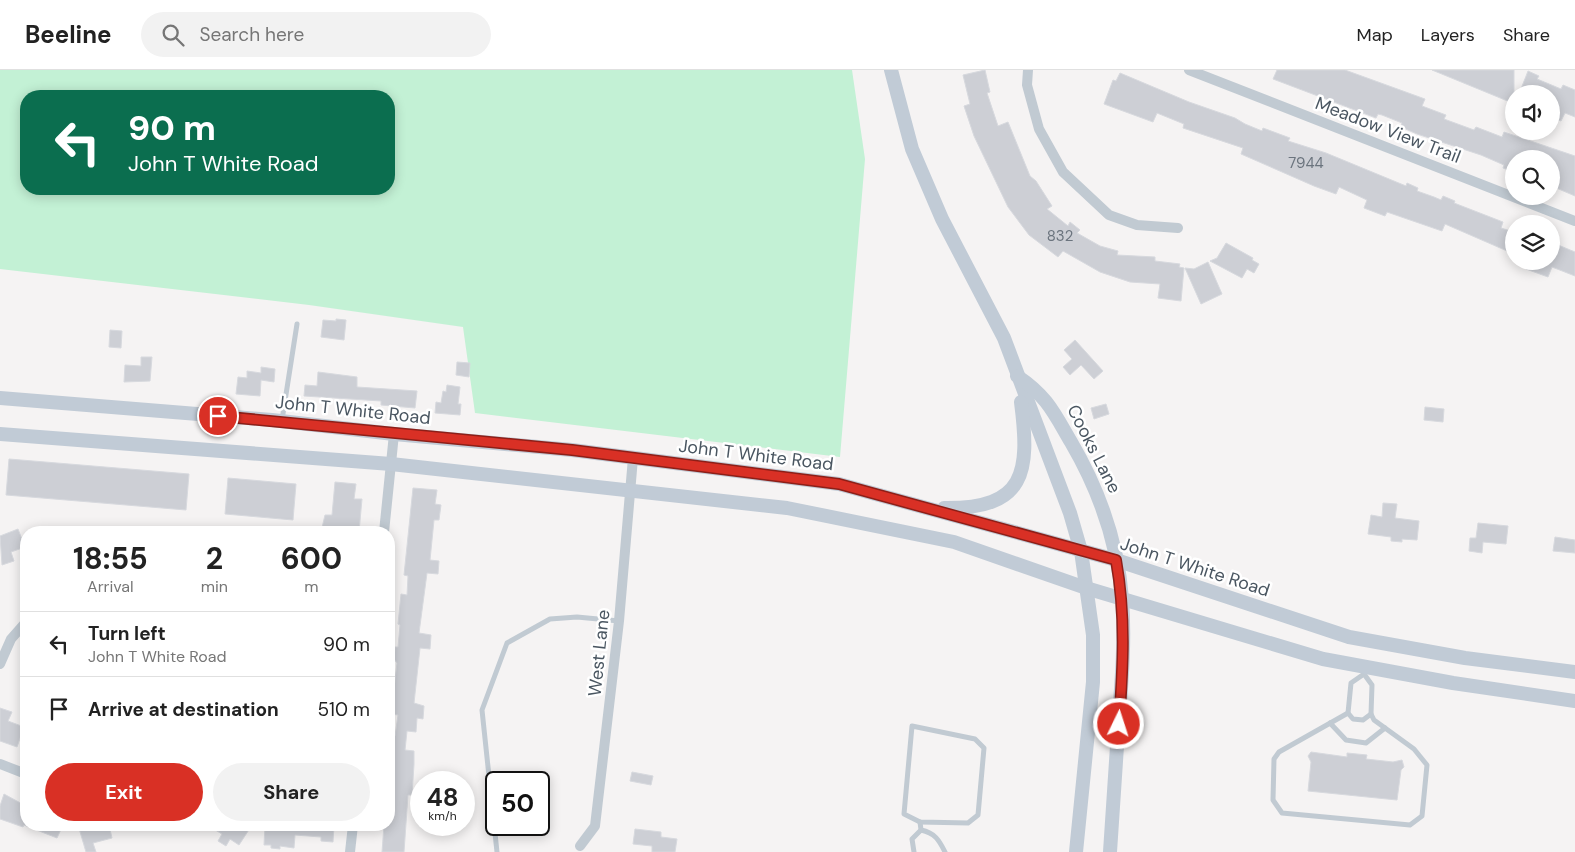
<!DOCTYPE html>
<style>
:root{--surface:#fff;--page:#f2f2f2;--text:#222;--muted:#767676;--line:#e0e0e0;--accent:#d93025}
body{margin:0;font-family:"DM Sans",sans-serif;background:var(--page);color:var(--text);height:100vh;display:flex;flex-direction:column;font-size:19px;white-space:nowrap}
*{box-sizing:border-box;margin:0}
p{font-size:16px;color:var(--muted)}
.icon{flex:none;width:28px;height:28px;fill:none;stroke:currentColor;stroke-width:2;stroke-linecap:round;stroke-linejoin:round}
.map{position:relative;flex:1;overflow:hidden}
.details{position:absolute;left:20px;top:456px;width:375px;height:305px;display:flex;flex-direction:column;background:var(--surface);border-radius:20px;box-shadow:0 2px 12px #0003}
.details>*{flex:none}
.top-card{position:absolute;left:20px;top:20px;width:375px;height:105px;border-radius:20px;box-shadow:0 2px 12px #0003;background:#0b6e4f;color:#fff;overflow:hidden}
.fabs{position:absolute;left:1505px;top:15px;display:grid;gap:10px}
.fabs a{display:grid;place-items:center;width:55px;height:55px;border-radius:50%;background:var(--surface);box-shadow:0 2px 12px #0003;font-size:25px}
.speed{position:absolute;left:410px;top:701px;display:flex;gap:10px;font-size:25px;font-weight:700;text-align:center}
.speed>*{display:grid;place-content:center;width:65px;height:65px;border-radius:50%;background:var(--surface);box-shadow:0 2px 12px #0003;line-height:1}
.speed small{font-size:12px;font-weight:400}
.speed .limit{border:2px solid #111;border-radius:8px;background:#fff;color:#111}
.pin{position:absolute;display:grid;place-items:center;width:42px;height:42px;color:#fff;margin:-21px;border:2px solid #fff;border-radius:50%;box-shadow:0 1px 5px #0007}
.me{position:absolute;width:55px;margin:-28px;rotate:4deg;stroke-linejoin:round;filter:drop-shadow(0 0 4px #0008)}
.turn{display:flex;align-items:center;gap:18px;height:105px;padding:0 25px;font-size:22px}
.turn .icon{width:65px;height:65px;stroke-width:2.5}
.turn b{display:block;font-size:35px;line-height:42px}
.eta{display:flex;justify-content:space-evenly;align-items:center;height:85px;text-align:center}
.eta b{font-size:30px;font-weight:700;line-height:35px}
.cta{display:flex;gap:10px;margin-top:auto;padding:10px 25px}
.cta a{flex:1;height:58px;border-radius:30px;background:var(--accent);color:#fff;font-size:20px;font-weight:700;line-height:58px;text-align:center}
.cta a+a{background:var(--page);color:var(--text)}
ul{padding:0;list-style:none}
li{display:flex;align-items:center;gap:15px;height:65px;padding:0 25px;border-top:1px solid var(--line)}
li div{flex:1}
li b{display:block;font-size:19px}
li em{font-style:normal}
header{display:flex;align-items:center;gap:30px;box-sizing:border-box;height:70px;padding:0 25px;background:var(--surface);border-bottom:1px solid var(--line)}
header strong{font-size:24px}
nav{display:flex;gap:28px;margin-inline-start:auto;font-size:18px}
.search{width:350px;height:45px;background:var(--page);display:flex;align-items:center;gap:12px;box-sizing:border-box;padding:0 18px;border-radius:28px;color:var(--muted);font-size:19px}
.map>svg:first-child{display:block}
.green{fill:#c3f1d5;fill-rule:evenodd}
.building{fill:#cdcfd5;stroke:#d7d9de}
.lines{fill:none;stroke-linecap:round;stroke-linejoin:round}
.lane{stroke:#c1cad2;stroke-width:5}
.street{stroke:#c1cad2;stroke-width:10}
.secondary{stroke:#c1cbd6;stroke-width:14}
.route-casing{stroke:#8d1f18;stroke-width:12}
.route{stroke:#d93025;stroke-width:9}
.labels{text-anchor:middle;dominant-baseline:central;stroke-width:5;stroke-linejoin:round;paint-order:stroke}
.number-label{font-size:15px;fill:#6b747e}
.street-label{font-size:18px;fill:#4a5661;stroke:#fff}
</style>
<header>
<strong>Beeline</strong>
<div class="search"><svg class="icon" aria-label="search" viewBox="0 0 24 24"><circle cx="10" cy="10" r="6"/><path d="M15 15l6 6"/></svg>Search here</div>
<nav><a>Map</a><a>Layers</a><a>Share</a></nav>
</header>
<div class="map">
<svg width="1575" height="782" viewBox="0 0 1575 782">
<rect width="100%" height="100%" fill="#f5f3f3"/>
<path class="green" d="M 0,0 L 852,0 L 865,89 L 840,387 L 475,343 L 463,257 L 309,235 L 0,199 ZM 26,26 L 389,26 L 389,119 L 26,119 Z"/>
<g class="building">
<polygon points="985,0 990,22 987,23 998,56 1008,52 1030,106 1036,111 1052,136 1047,139 1068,156 1070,152 1080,160 1077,163 1100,176 1118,181 1117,185 1155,187 1155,191 1180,194 1179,197 1184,198 1181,231 1158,228 1160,214 1130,212 1100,202 1063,181 1058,187 1029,165 1008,137 974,66 964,36 970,34 963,5"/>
<polygon points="1277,0 1345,0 1425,29 1422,36 1446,45 1444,49 1474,60 1476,57 1502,67 1504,62 1575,86 1575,126 1554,117 1556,112 1551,110 1551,89 1514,89 1514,102 1503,98 1504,95 1481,85 1417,64 1401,57 1402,53 1382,45 1378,44 1376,48 1273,9"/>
<polygon points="1432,0 1514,0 1514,32 1510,32"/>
<polygon points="1528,1 1539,6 1537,9 1561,19 1563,15 1575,20 1575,47 1565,43 1561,51 1551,47 1551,24 1519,24"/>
<polygon points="1120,3 1189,32 1235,48 1245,54 1262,61 1263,58 1290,68 1288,71 1326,83 1406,116 1407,113 1418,118 1417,121 1434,127 1441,130 1443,126 1455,131 1454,133 1503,152 1501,158 1514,162 1514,184 1445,154 1442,161 1387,142 1385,146 1364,138 1367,130 1339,117 1336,124 1314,116 1241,84 1243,78 1183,58 1184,54 1157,43 1153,52 1104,34 1113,10 1116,11"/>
<polygon points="1551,172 1575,182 1575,206 1552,197 1548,207 1526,199 1529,191 1551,191"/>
<polygon points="1226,173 1253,188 1252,190 1259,194 1254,203 1247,199 1242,208 1210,191 1217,188"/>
<polygon points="1208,192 1222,224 1201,234 1185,198 1194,199"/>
<polygon points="336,249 346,250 344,270 321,267 323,250 336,251"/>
<polygon points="110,260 122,261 121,278 109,277"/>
<polygon points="1075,270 1103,301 1094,309 1081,295 1070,305 1063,297 1072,289 1064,280"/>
<polygon points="141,287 152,287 150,311 124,312 125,295 141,296"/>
<polygon points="457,292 470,293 469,307 456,305"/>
<polygon points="261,297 275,299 274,312 261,310 260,326 236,324 238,307 247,308 247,301 261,303"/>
<polygon points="318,302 357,307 357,317 417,321 415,338 381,335 381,331 304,326 305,315 317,316"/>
<polygon points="447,315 460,317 458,334 461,334 460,345 435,343 436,332 441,333 443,321 446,322"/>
<polygon points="1106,334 1109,344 1094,349 1091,338"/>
<polygon points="1425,337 1444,339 1443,352 1424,350"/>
<polygon points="9,389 189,404 186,440 6,425"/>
<polygon points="228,408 296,414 293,450 225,444"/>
<polygon points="335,412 356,414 354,429 362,429 359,462 321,462 325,445 332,445"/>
<polygon points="413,418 437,420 435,434 441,435 439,450 434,450 430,490 439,491 438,504 427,503 419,563 431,565 430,579 420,578 414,633 424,636 423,649 417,648 416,662 407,661 405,680 414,681 414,694 412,725 408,725 404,782 382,782 384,755 389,755 389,679 392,666 395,666 398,645 391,644 397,593 394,589 395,577 398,577 400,555 398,554 401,524 407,525 408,506 404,505"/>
<polygon points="1383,433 1397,434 1395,448 1419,451 1417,470 1402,469 1402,472 1391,471 1391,467 1368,464 1371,445 1382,447"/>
<polygon points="1478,453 1508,456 1506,474 1483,472 1482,483 1469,481 1470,468 1476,468"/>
<polygon points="18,459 25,477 11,482 14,491 2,495 0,466"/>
<polygon points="1555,467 1575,470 1575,483 1553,481"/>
<polygon points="0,638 12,642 8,651 24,657 17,677 0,671"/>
<polygon points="1311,682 1347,687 1347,683 1367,685 1366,689 1393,692 1402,690 1404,697 1401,700 1397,730 1308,721 1311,692 1308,686"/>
<polygon points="632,702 653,706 651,715 630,711"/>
<polygon points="4,724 26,736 26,755 63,755 57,768 24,755 23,757 0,749 0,736"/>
<polygon points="78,755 109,755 112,768 93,773 96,782 86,782"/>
<polygon points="207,755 252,755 239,775 230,769 226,776 218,771 222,764"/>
<polygon points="277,755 334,755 333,772 321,771 321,767 295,765 294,778 280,776 280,779 271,778 271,775 264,775 265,756 276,757"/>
<polygon points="635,759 661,762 661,767 677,769 675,782 652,782 652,776 633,774"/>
</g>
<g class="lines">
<g class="lane">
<polyline points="282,350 297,254"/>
<polyline points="1364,604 1351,613 1348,643 1353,649 1363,650 1371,644"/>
<polyline points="1348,643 1279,682 1274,689 1273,730 1282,743 1410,755 1422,746 1427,695 1414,679 1374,650 1371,644 1372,615 1364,604 1364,597"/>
<polyline points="1330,653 1346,670 1366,673 1385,658"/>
<polygon points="912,656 975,669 984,678 978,745 968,753 920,752 904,744"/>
<path d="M 921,760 C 935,763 939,770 945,782"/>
<polyline points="497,782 482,640 507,573 550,549 577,547 619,551"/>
<polyline points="914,782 912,769 921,760 920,752"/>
</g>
<g class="street">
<polyline points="1028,0 1027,15 1039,59 1063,102 1109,145 1137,155 1178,158"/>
<polyline points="1189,0 1575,151"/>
<polyline points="384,462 394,364"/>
<polyline points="0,594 11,569 26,552"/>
<polyline points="0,694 26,704"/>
<polyline points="580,776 595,756 619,551 633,388"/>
<polyline points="350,782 353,755"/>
</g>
<g class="secondary">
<polyline points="891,0 912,79 942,149 1004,268 1070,443 1081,481 1093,565 1093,612 1076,782"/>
<path d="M 1017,306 C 1047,326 1054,343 1071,372 C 1099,420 1118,474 1122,529 C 1125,568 1122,607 1119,646 C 1116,692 1113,737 1110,782"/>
<polyline points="0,328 272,350 394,364 572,380 839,414 1116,490 1349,567 1465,588 1575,602"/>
<polyline points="0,364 391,394 787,438 954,472 1086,518 1323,589 1453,613 1575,631"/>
<path d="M 944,438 C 1026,439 1030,402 1021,332"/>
</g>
</g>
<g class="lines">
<defs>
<path id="route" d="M 218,346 L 572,380 L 839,414 L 1116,490 C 1126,546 1123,597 1119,654"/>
</defs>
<use href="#route" class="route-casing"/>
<use href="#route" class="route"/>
</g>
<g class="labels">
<g class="number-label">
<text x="1306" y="93">7944</text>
<text x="1060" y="166">832</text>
</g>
<g class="street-label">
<text transform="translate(1388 60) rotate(21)">Meadow View Trail</text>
<text transform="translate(353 340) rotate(6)">John T White Road</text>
<text transform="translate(1094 379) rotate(63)">Cooks Lane</text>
<text transform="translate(756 385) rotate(7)">John T White Road</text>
<text transform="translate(1195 497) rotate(18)">John T White Road</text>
<text transform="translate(599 583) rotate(-84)">West Lane</text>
</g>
</g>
</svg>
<div class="fabs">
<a><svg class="icon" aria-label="sound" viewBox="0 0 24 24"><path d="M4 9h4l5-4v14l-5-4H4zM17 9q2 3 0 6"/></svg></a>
<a><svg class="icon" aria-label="search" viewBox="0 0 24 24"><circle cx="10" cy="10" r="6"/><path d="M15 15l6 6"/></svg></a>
<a><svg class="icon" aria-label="layers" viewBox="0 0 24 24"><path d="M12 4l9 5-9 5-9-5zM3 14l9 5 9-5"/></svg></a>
</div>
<div class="speed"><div>48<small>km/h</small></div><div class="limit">50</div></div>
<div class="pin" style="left:218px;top:346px;background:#d93025"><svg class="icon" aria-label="arrive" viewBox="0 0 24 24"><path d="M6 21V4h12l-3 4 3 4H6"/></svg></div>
<svg class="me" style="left:1119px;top:654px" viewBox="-20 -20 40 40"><circle r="17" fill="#d93025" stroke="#fff" stroke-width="3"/><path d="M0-11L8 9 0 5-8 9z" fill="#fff"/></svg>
<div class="top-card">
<div class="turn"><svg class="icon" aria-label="left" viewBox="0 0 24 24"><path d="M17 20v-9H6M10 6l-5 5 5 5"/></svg><div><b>90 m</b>John T White Road</div></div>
</div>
<section class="details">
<div class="eta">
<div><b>18:55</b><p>Arrival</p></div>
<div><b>2</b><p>min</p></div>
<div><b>600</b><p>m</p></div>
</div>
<ul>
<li><svg class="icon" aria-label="left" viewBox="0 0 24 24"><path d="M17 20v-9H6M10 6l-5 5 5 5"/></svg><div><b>Turn left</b><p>John T White Road</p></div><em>90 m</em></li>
<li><svg class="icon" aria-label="arrive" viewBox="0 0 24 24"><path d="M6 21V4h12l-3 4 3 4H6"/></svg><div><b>Arrive at destination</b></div><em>510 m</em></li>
</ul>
<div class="cta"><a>Exit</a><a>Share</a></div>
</section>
</div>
